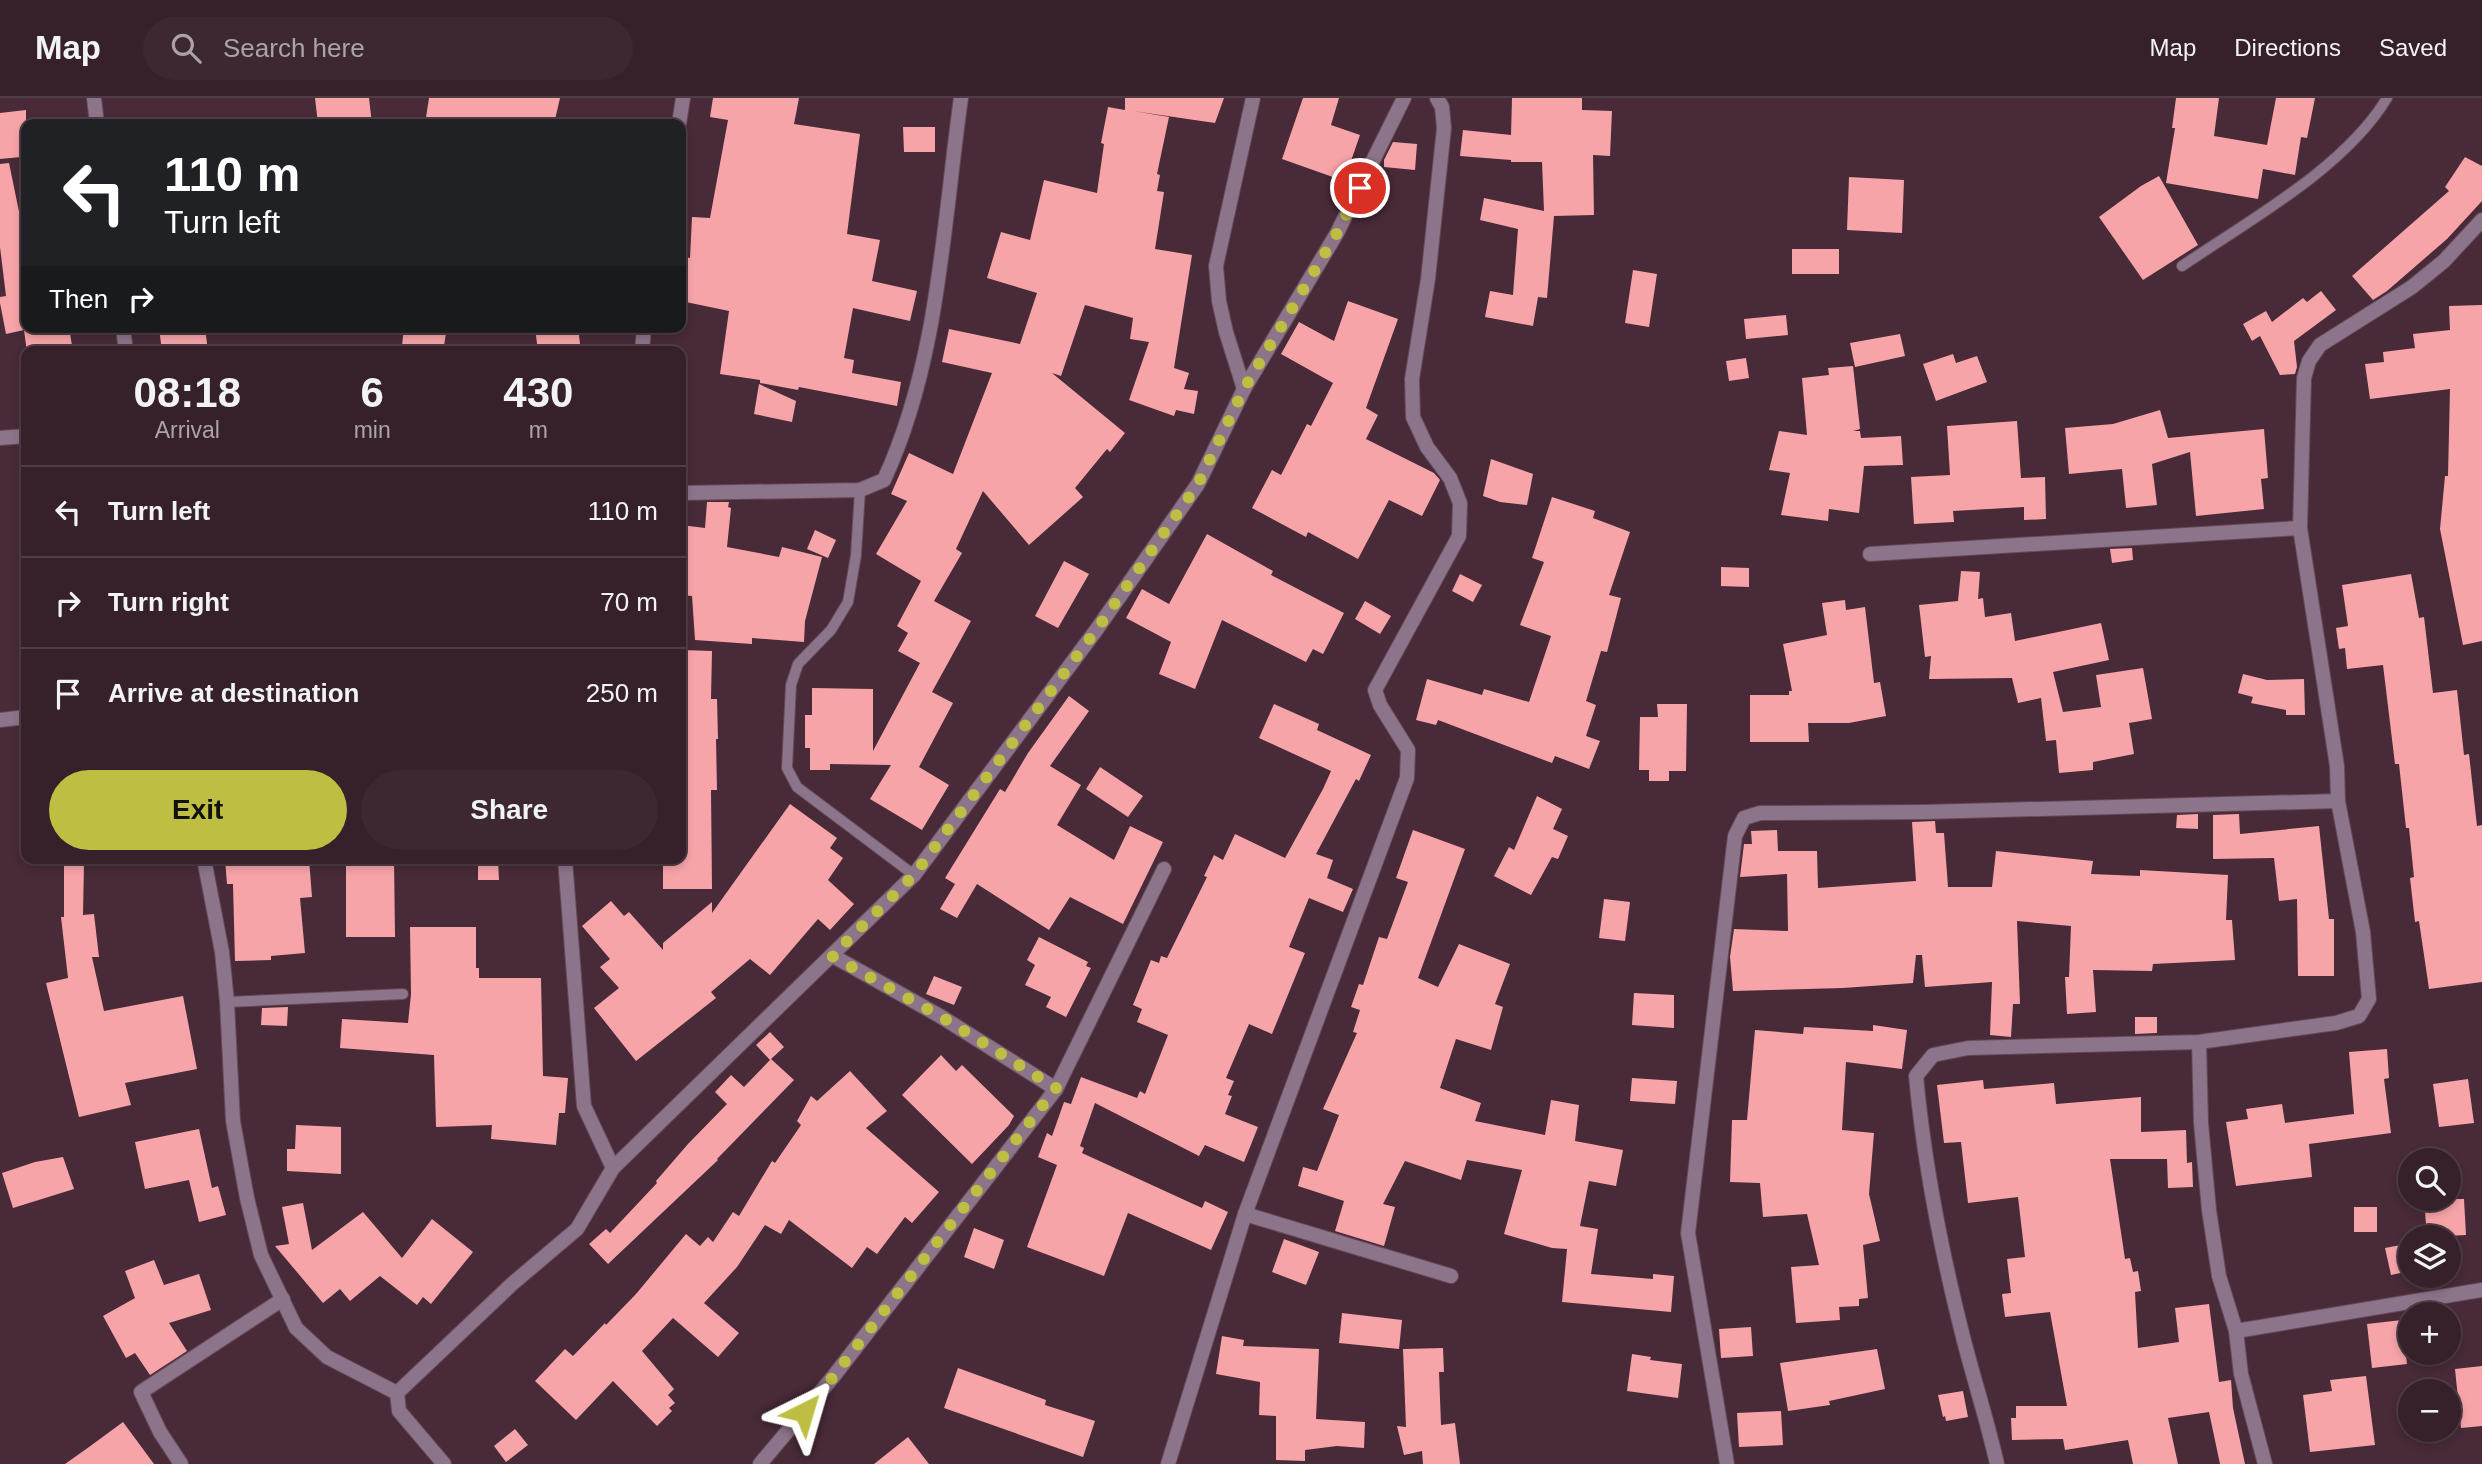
<!DOCTYPE html>
<meta charset="utf-8">
<style>
:root{--surface:#36202a;--page:#3d2832;--text:#f1f3f6;--muted:#aaa3a8;--line:#503e47;--accent:#bebf42}
body{margin:0;font-family:Arial,sans-serif;background:var(--page);color:var(--text);height:100vh;display:flex;flex-direction:column;font-size:26px;white-space:nowrap}
*{box-sizing:border-box;margin:0}
p{font-size:23px;color:var(--muted)}
.icon{flex:none;width:38px;height:38px;fill:none;stroke:currentColor;stroke-width:2;stroke-linecap:round;stroke-linejoin:round}
.map{position:relative;flex:1;overflow:hidden}
.drawer{position:absolute;left:21px;top:248px;width:665px;height:518px;display:flex;flex-direction:column;background:var(--surface);border-radius:14px;box-shadow:0 4px 10px #0003,0 0 0 2px var(--line)}
.drawer>*{flex:none}
.top-card{position:absolute;left:21px;top:21px;width:665px;height:214px;border-radius:14px;box-shadow:0 4px 10px #0003,0 0 0 2px var(--line);background:#202124;color:#fff;overflow:hidden}
.controls{position:absolute;left:2398px;top:1050px;display:grid;gap:14px}
.controls a{display:grid;place-items:center;width:63px;height:63px;border-radius:50%;background:var(--surface);box-shadow:0 4px 10px #0003,0 0 0 2px var(--line);font-size:35px}
.pin{position:absolute;display:grid;place-items:center;width:60px;height:60px;color:#fff;margin:-30px;border:4px solid #fff;border-radius:50%;box-shadow:0 2px 7px #0007}
.me{position:absolute;width:77px;margin:-38px;rotate:40deg;stroke-linejoin:round;filter:drop-shadow(0 0 5px #0008)}
.turn{display:flex;align-items:center;gap:24px;height:147px;padding:0 28px;font-size:32px}
.turn .icon{width:91px;height:91px;stroke-width:2.5}
.turn b{display:block;font-size:49px;line-height:60px}
.then{display:flex;align-items:center;height:66px;padding:0 28px;background:#0003;gap:14px;font-size:26px}
.eta{display:flex;justify-content:space-evenly;align-items:center;height:119px;text-align:center}
.eta b{font-size:42px;font-weight:600;line-height:49px}
.cta{display:flex;gap:14px;margin-top:auto;padding:14px 28px}
.cta a{flex:1;height:80px;border-radius:42px;background:var(--accent);color:#111;font-size:28px;font-weight:600;line-height:80px;text-align:center}
.cta a+a{background:var(--page);color:var(--text)}
ul{padding:0;list-style:none}
li{display:flex;align-items:center;gap:21px;height:91px;padding:0 28px;border-top:2px solid var(--line)}
li div{flex:1}
li b{display:block;font-size:26px}
li em{font-style:normal}
header{display:flex;align-items:center;gap:42px;box-sizing:border-box;height:98px;padding:0 35px;background:var(--surface);border-bottom:2px solid var(--line)}
header strong{font-size:33px}
nav{display:flex;gap:38px;margin-inline-start:auto;font-size:24px}
.search{width:490px;height:63px;background:var(--page);display:flex;align-items:center;gap:18px;box-sizing:border-box;padding:0 24px;border-radius:38px;color:var(--muted);font-size:26px}
.map>svg:first-child{display:block}
.building{fill:#f7a4a9}
.lines{fill:none;stroke-linecap:round;stroke-linejoin:round}
.service-casing{stroke:#654956;stroke-width:12}
.minor-casing{stroke:#654956;stroke-width:16}
.service{stroke:#8c748b;stroke-width:10}
.minor{stroke:#8c748b;stroke-width:14}
.route{stroke:#bebf42;stroke-width:12;stroke-dasharray:0 21.6}
</style>
<header>
<strong>Map</strong>
<div class="search"><svg class="icon" aria-label="search" viewBox="0 0 24 24"><circle cx="10" cy="10" r="6"/><path d="M15 15l6 6"/></svg>Search here</div>
<nav><a>Map</a><a>Directions</a><a>Saved</a></nav>
</header>
<div class="map">
<svg width="2482" height="1366" viewBox="0 0 2482 1366">
<rect width="100%" height="100%" fill="#482a38"/>
<g class="building">
<polygon points="315,0 369,0 372,26 318,26"/>
<polygon points="429,0 560,0 554,26 425,26"/>
<polygon points="713,0 799,0 794,26 860,36 847,136 880,142 872,183 917,193 910,223 853,210 844,260 854,262 852,275 901,284 897,308 799,289 798,292 760,285 760,282 720,276 729,213 681,203 681,174 684,159 690,160 692,119 710,120 728,22 710,19"/>
<polygon points="1125,0 1224,0 1215,25 1133,13 1169,19 1157,76 1160,77 1157,93 1164,94 1155,151 1192,157 1174,270 1189,275 1184,291 1198,293 1194,316 1176,312 1174,318 1129,302 1149,244 1130,241 1133,220 1085,207 1061,278 1052,275 1125,335 1110,354 1107,351 1075,390 1083,399 1029,447 983,393 956,451 962,455 934,503 971,523 932,594 953,605 919,669 949,687 922,732 870,701 891,667 830,666 830,672 810,672 810,650 805,650 805,617 812,617 812,590 873,591 873,653 920,565 898,553 908,535 897,528 921,483 876,456 907,403 891,396 909,355 953,376 992,275 942,264 949,231 1020,246 1037,195 987,180 1001,134 1030,142 1044,82 1097,95 1104,46 1101,45 1108,9 1125,12"/>
<polygon points="1303,0 1339,0 1331,27 1360,37 1344,83 1282,61"/>
<polygon points="1512,0 1582,0 1582,12 1612,13 1610,58 1593,57 1594,117 1554,118 1547,200 1538,199 1533,228 1485,219 1490,193 1513,197 1518,131 1480,122 1484,100 1544,113 1542,64 1511,64 1511,62 1460,58 1463,32 1511,37"/>
<polygon points="2176,0 2219,0 2214,38 2267,47 2276,0 2315,0 2307,40 2301,39 2295,77 2263,71 2258,101 2166,85 2175,30 2172,30"/>
<polygon points="26,12 26,44 20,44 21,59 0,61 0,15"/>
<polygon points="903,29 935,29 935,54 904,54"/>
<polygon points="1393,44 1417,46 1415,72 1384,69 1384,62"/>
<polygon points="2465,59 2482,68 2482,103 2447,141 2387,193 2373,202 2352,178 2449,93 2445,89"/>
<polygon points="9,65 22,128 26,128 26,229 69,229 73,254 27,254 24,232 6,236 0,205 0,199 6,198 0,149 0,66"/>
<polygon points="2159,78 2198,147 2143,182 2099,119 2141,88"/>
<polygon points="1849,79 1904,82 1902,135 1847,132"/>
<rect x="1792" y="151" width="47" height="25"/>
<polygon points="1633,172 1657,176 1649,229 1625,225"/>
<polygon points="2321,193 2336,212 2294,243 2297,269 2295,276 2280,277 2260,238 2252,243 2243,226 2266,213 2272,224 2303,200 2307,204"/>
<polygon points="1348,203 1398,221 1366,310 1378,317 1366,341 1434,375 1440,382 1422,418 1389,402 1358,461 1308,434 1306,439 1252,410 1272,372 1281,377 1307,326 1311,328 1333,285 1281,256 1299,224 1334,243"/>
<polygon points="2482,207 2482,543 2463,547 2440,431 2445,378 2448,378 2450,291 2370,301 2365,266 2384,264 2383,254 2415,250 2413,236 2450,232 2449,208"/>
<polygon points="1786,217 1788,237 1746,241 1744,221"/>
<polygon points="159,229 205,229 208,254 162,254"/>
<polygon points="404,229 447,229 443,254 402,248"/>
<polygon points="535,229 578,229 581,254 538,254"/>
<polygon points="1900,236 1905,258 1855,269 1850,245"/>
<polygon points="1953,256 1956,265 1977,258 1987,284 1936,303 1923,266"/>
<polygon points="1746,260 1749,280 1729,283 1726,263"/>
<polygon points="1853,268 1860,331 1853,333 1860,333 1861,340 1901,338 1903,367 1864,368 1859,415 1829,411 1828,423 1781,417 1790,375 1769,372 1779,333 1807,337 1802,280 1829,277 1828,270"/>
<polygon points="759,286 796,303 792,324 754,316"/>
<polygon points="2160,312 2168,340 2264,331 2268,380 2261,381 2264,411 2196,418 2190,354 2152,366 2157,407 2126,410 2122,371 2069,376 2065,330 2113,326"/>
<polygon points="2017,323 2021,380 2045,379 2046,421 2024,422 2024,409 1953,413 1954,424 1914,426 1911,379 1950,377 1947,328"/>
<polygon points="1491,361 1533,376 1527,407 1500,404 1483,398"/>
<polygon points="1552,399 1595,413 1593,420 1630,434 1609,497 1621,500 1607,554 1601,553 1586,603 1596,607 1586,638 1600,643 1589,671 1555,658 1552,665 1438,622 1436,627 1416,622 1427,581 1482,597 1484,591 1529,604 1551,538 1520,527 1544,464 1532,460"/>
<polygon points="707,404 729,404 728,409 731,410 727,449 779,459 782,449 822,459 805,523 804,544 752,540 752,546 695,542 692,498 681,497 681,427 705,430"/>
<polygon points="815,432 836,442 828,460 807,451"/>
<polygon points="1207,436 1273,473 1271,477 1344,515 1323,556 1313,551 1306,564 1222,522 1195,591 1159,576 1171,544 1126,520 1142,491 1169,506"/>
<polygon points="2132,450 2133,462 2112,465 2110,451"/>
<polygon points="1064,463 1089,476 1058,530 1035,518"/>
<polygon points="1721,469 1749,470 1749,489 1721,488"/>
<polygon points="1961,473 1980,474 1978,501 1983,500 1985,519 2011,515 2015,543 2101,525 2109,562 2053,574 2063,614 2101,609 2096,577 2143,570 2152,621 2129,625 2134,656 2093,664 2093,672 2059,675 2056,642 2046,643 2041,600 2018,605 2012,580 1929,581 1931,558 1925,559 1919,507 1958,503"/>
<polygon points="1460,476 1482,487 1473,504 1452,493"/>
<polygon points="2411,476 2419,520 2424,519 2433,595 2457,592 2464,657 2469,656 2477,728 2482,727 2482,884 2429,891 2419,823 2415,824 2410,780 2414,779 2409,730 2406,730 2399,666 2395,666 2383,567 2347,571 2345,550 2339,551 2336,530 2348,528 2342,487"/>
<polygon points="1845,502 1846,512 1865,509 1874,585 1880,584 1886,618 1849,625 1808,625 1809,644 1750,644 1750,597 1789,597 1789,593 1792,593 1783,546 1827,537 1822,505"/>
<polygon points="1365,503 1391,518 1380,536 1355,521"/>
<polygon points="681,552 712,553 711,601 717,601 718,641 716,641 717,692 711,692 712,791 663,791 663,761 681,761"/>
<polygon points="2243,576 2267,582 2304,581 2305,617 2286,617 2286,612 2251,605 2253,599 2238,595"/>
<polygon points="1069,598 1089,613 1050,668 1081,687 1057,727 1114,762 1130,728 1163,744 1123,826 1070,799 1049,832 977,786 957,820 940,811 955,786 945,780 1000,691 1005,694 1028,655"/>
<polygon points="1274,606 1319,626 1317,632 1371,657 1359,683 1356,681 1316,756 1333,762 1327,780 1353,791 1343,814 1309,800 1289,849 1305,855 1272,936 1249,926 1226,980 1234,983 1228,997 1232,998 1225,1016 1258,1029 1244,1064 1205,1047 1199,1058 1095,1005 1080,1048 1084,1050 1082,1055 1202,1110 1205,1103 1228,1114 1211,1152 1128,1115 1104,1178 1027,1149 1057,1067 1038,1059 1047,1035 1052,1038 1064,1004 1071,1006 1081,979 1137,1000 1140,993 1145,996 1168,937 1137,924 1142,911 1133,907 1151,862 1159,865 1161,858 1167,860 1207,779 1204,778 1214,757 1223,762 1235,736 1285,760 1323,691 1331,673 1259,640"/>
<polygon points="1657,606 1687,606 1686,673 1669,673 1669,683 1649,683 1649,672 1639,672 1640,619 1658,619"/>
<polygon points="1100,669 1143,698 1128,719 1086,691"/>
<polygon points="1537,698 1562,711 1553,731 1568,738 1558,761 1552,759 1531,797 1494,778 1509,749 1514,752"/>
<polygon points="790,706 837,740 830,750 843,760 828,782 854,806 830,832 818,821 770,877 750,861 711,894 716,900 636,963 594,910 619,890 600,869 610,861 582,828 611,803 624,818 629,814 663,852 663,845 712,804 712,815"/>
<polygon points="2198,716 2198,731 2176,730 2177,717"/>
<polygon points="2239,716 2240,736 2319,728 2329,821 2334,821 2334,878 2298,878 2297,801 2279,803 2274,760 2213,761 2213,717"/>
<polygon points="1935,723 1936,735 1944,735 1948,789 1992,789 1996,753 2093,763 2091,776 2140,778 2140,772 2228,777 2226,822 2232,822 2235,862 2153,866 2152,873 2093,872 2096,914 2067,916 2065,879 2069,879 2071,828 2017,823 2020,906 2013,906 2011,939 1990,937 1992,884 1925,889 1922,857 1916,857 1913,885 1843,890 1733,893 1730,859 1734,831 1788,833 1787,776 1740,779 1744,746 1752,746 1751,733 1777,732 1778,753 1817,753 1818,790 1916,783 1912,724"/>
<polygon points="1413,732 1465,751 1418,880 1438,889 1459,846 1510,866 1495,906 1503,909 1491,952 1456,941 1440,990 1481,1005 1475,1023 1545,1037 1551,1002 1579,1007 1575,1043 1623,1052 1616,1088 1589,1083 1580,1128 1598,1131 1591,1176 1653,1181 1653,1176 1674,1178 1671,1214 1562,1204 1567,1151 1552,1150 1504,1136 1522,1072 1467,1062 1461,1082 1405,1063 1383,1106 1395,1109 1384,1148 1335,1133 1344,1103 1298,1088 1303,1069 1317,1073 1339,1017 1323,1011 1357,935 1353,934 1360,912 1351,909 1359,886 1363,887 1379,839 1387,841 1408,784 1396,780"/>
<polygon points="225,761 309,761 312,799 300,800 305,855 271,858 271,862 235,863 233,786 227,786"/>
<polygon points="346,761 394,761 395,839 346,839"/>
<polygon points="478,761 498,761 499,782 478,782"/>
<polygon points="64,764 84,764 83,817 94,816 99,859 92,859 104,913 183,898 197,971 125,985 131,1007 79,1019 46,885 68,880 61,819 64,819"/>
<polygon points="1604,801 1630,804 1625,843 1599,840"/>
<polygon points="410,829 476,829 476,870 479,870 479,880 541,880 543,978 568,980 565,1015 559,1015 556,1047 491,1041 492,1027 436,1029 434,957 340,950 342,921 408,925 411,896"/>
<polygon points="1039,839 1088,864 1086,868 1091,870 1066,919 1046,909 1051,899 1025,887 1035,867 1027,862"/>
<polygon points="934,878 962,889 954,907 926,896"/>
<polygon points="1634,895 1674,897 1674,930 1632,927"/>
<polygon points="288,909 287,928 261,927 262,910"/>
<polygon points="2135,919 2157,919 2157,935 2135,936"/>
<polygon points="1873,927 1907,932 1902,971 1846,964 1842,1032 1874,1035 1869,1096 1880,1143 1863,1147 1868,1200 1859,1201 1859,1208 1839,1209 1840,1222 1796,1225 1791,1169 1819,1167 1807,1116 1763,1119 1760,1085 1730,1084 1732,1022 1747,1022 1755,932 1803,936 1804,929 1873,933"/>
<polygon points="770,934 784,949 771,961 794,982 717,1061 718,1062 608,1166 589,1146 606,1131 610,1135 657,1085 656,1083 688,1046 727,1006 715,994 731,977 744,989 770,962 756,947"/>
<polygon points="2387,951 2389,980 2384,981 2391,1035 2309,1046 2312,1079 2236,1088 2226,1024 2248,1021 2246,1011 2282,1006 2285,1025 2354,1016 2349,954"/>
<polygon points="941,957 956,973 962,967 1014,1018 1009,1027 972,1066 902,997"/>
<polygon points="850,973 887,1013 866,1030 939,1094 912,1125 905,1119 877,1156 867,1149 852,1170 789,1122 781,1136 765,1127 737,1169 704,1205 739,1235 718,1259 673,1220 642,1253 674,1291 668,1297 675,1305 669,1310 672,1313 657,1328 613,1283 576,1322 535,1283 565,1251 573,1258 605,1225 606,1227 636,1196 686,1136 700,1148 708,1139 713,1144 733,1114 739,1118 772,1063 775,1065 801,1027 797,1023 811,998 817,1003"/>
<polygon points="1632,980 1677,983 1675,1006 1630,1003"/>
<polygon points="2468,981 2474,1025 2439,1029 2433,986"/>
<polygon points="1983,982 1984,991 2054,985 2056,1006 2141,999 2141,1034 2186,1032 2187,1065 2192,1064 2193,1089 2168,1090 2167,1061 2110,1061 2125,1161 2130,1160 2133,1174 2138,1173 2141,1193 2135,1194 2138,1250 2179,1244 2175,1210 2209,1206 2219,1284 2231,1282 2233,1310 2245,1366 2220,1366 2209,1314 2168,1320 2178,1366 2133,1366 2128,1342 2065,1352 2063,1341 2012,1342 2011,1320 2016,1320 2016,1308 2067,1308 2050,1214 2005,1219 2002,1196 2011,1195 2007,1161 2025,1159 2018,1099 1968,1105 1961,1044 1944,1045 1937,987"/>
<polygon points="296,1027 341,1029 341,1076 287,1073 287,1051 295,1051"/>
<polygon points="199,1031 212,1090 218,1088 226,1117 199,1124 189,1082 145,1091 135,1044"/>
<polygon points="63,1059 74,1091 13,1110 2,1075 35,1064"/>
<polygon points="2424,1101 2464,1101 2466,1137 2427,1139"/>
<polygon points="303,1105 312,1152 363,1114 402,1160 432,1121 473,1154 431,1206 423,1199 417,1207 380,1178 350,1203 340,1191 323,1205 275,1148 289,1146 282,1109"/>
<rect x="2354" y="1109" width="23" height="25"/>
<polygon points="974,1130 1004,1142 994,1171 964,1159"/>
<polygon points="1284,1141 1319,1154 1306,1187 1272,1174"/>
<polygon points="2406,1146 2410,1173 2391,1177 2385,1150"/>
<polygon points="154,1162 164,1187 199,1176 211,1212 169,1225 187,1253 150,1277 135,1255 126,1260 103,1218 135,1200 125,1173"/>
<polygon points="1342,1215 1402,1222 1399,1251 1339,1245"/>
<polygon points="2402,1222 2407,1266 2372,1270 2367,1226"/>
<polygon points="1751,1229 1753,1258 1721,1260 1719,1231"/>
<polygon points="1222,1238 1244,1242 1243,1248 1319,1251 1316,1321 1365,1324 1364,1350 1337,1348 1305,1352 1305,1363 1276,1362 1276,1318 1259,1317 1260,1284 1216,1276"/>
<polygon points="1443,1250 1444,1274 1439,1274 1441,1327 1455,1325 1460,1366 1423,1366 1422,1353 1404,1357 1397,1328 1406,1329 1403,1251"/>
<polygon points="1877,1251 1885,1291 1829,1303 1830,1307 1788,1313 1780,1265"/>
<polygon points="1632,1256 1651,1259 1650,1262 1682,1266 1678,1300 1627,1293"/>
<polygon points="2482,1268 2482,1328 2461,1330 2455,1271"/>
<polygon points="958,1270 1046,1302 1045,1307 1095,1323 1083,1359 944,1310"/>
<polygon points="2366,1278 2375,1347 2310,1354 2303,1297 2332,1293 2330,1282"/>
<polygon points="1963,1293 1968,1319 1946,1323 1945,1318 1943,1319 1938,1297"/>
<polygon points="1781,1313 1783,1347 1739,1349 1737,1315"/>
<polygon points="123,1324 154,1366 65,1366 89,1349"/>
<polygon points="515,1331 528,1347 506,1364 494,1348"/>
<polygon points="908,1339 929,1366 874,1366"/>
</g>
<g class="lines">
<defs>
<g id="service">
<path d="M 2182,168 C 2248,123 2345,70 2387,0"/>
<polyline points="860,392 856,457 848,504 831,532 798,566 791,587 787,670 797,689 914,777"/>
<polyline points="227,904 403,896"/>
</g>
<g id="minor">
<polyline points="94,0 97,26"/>
<polyline points="679,26 683,0"/>
<polyline points="123,229 126,254"/>
<polyline points="642,254 644,229"/>
<polyline points="1244,291 1226,234 1219,203 1216,168 1253,0"/>
<polyline points="0,340 26,338"/>
<path d="M 681,395 L 860,392 L 884,382 C 939,263 943,127 961,0"/>
<polyline points="1870,456 2300,430"/>
<polyline points="0,622 26,619"/>
<polyline points="204,761 222,854 227,904 233,1023 247,1100 261,1157 296,1230 327,1259 397,1295"/>
<polyline points="565,761 584,1008 613,1070"/>
<polyline points="833,858 940,918 1056,991"/>
<polyline points="2199,944 2201,1025 2209,1112 2219,1178 2236,1233 2241,1276 2265,1366"/>
<polyline points="1245,1116 1451,1178"/>
<polyline points="2236,1233 2482,1192"/>
<polyline points="397,1295 512,1186 577,1131 613,1070 914,777 1097,531 1198,386 1244,291 1337,135 1404,0"/>
<polyline points="397,1295 399,1313 444,1366"/>
<polyline points="181,1366 160,1334 141,1294 283,1201"/>
<polyline points="760,1366 833,1279 1056,991 1164,771"/>
<polyline points="1168,1366 1245,1116 1407,680 1408,652 1380,607 1375,592 1459,438 1460,405 1450,380 1427,349 1413,319 1412,281 1428,181 1444,30 1442,9 1437,0"/>
<polyline points="1727,1366 1688,1135 1735,738 1744,720 1760,715 1924,714 2338,703"/>
<path d="M 1997,1366 C 1987,1321 1972,1276 1961,1231 C 1940,1147 1924,1064 1916,978 L 1933,957 L 1968,950 L 2199,944 L 2336,925 L 2359,918 L 2369,901 L 2363,834 L 2338,703 L 2337,668 L 2300,430 L 2304,280 L 2309,263 L 2320,247 L 2412,189 L 2444,163 L 2482,122"/>
</g>
</defs>
<use href="#service" class="service-casing"/>
<use href="#minor" class="minor-casing"/>
<use href="#service" class="service"/>
<use href="#minor" class="minor"/>
</g>
<g class="lines">
<polyline class="route" points="804,1314 833,1279 1056,990 940,918 832,858 914,777 1097,531 1198,386 1244,291 1337,135 1360,90"/>
</g>
</svg>
<div class="controls">
<a><svg class="icon" aria-label="search" viewBox="0 0 24 24"><circle cx="10" cy="10" r="6"/><path d="M15 15l6 6"/></svg></a>
<a><svg class="icon" aria-label="layers" viewBox="0 0 24 24"><path d="M12 4l9 5-9 5-9-5zM3 14l9 5 9-5"/></svg></a>
<a>+</a>
<a>−</a>
</div>
<div class="pin" style="left:1360px;top:90px;background:#d93025"><svg class="icon" aria-label="arrive" viewBox="0 0 24 24"><path d="M6 21V4h12l-3 4 3 4H6"/></svg></div>
<svg class="me" style="left:804px;top:1314px" viewBox="-20 -20 40 40"><path d="M0-17L14 15 0 8-14 15z" fill="#bebf42" stroke="#fff" stroke-width="4"/></svg>
<div class="top-card">
<div class="turn"><svg class="icon" aria-label="left" viewBox="0 0 24 24"><path d="M17 20v-9H6M10 6l-5 5 5 5"/></svg><div><b>110 m</b>Turn left</div></div>
<div class="then">Then<svg class="icon" aria-label="right" viewBox="0 0 24 24"><path d="M7 20v-9h11M14 6l5 5-5 5"/></svg></div>
</div>
<section class="drawer">
<div class="eta">
<div><b>08:18</b><p>Arrival</p></div>
<div><b>6</b><p>min</p></div>
<div><b>430</b><p>m</p></div>
</div>
<ul>
<li><svg class="icon" aria-label="left" viewBox="0 0 24 24"><path d="M17 20v-9H6M10 6l-5 5 5 5"/></svg><div><b>Turn left</b></div><em>110 m</em></li>
<li><svg class="icon" aria-label="right" viewBox="0 0 24 24"><path d="M7 20v-9h11M14 6l5 5-5 5"/></svg><div><b>Turn right</b></div><em>70 m</em></li>
<li><svg class="icon" aria-label="arrive" viewBox="0 0 24 24"><path d="M6 21V4h12l-3 4 3 4H6"/></svg><div><b>Arrive at destination</b></div><em>250 m</em></li>
</ul>
<div class="cta"><a>Exit</a><a>Share</a></div>
</section>
</div>
